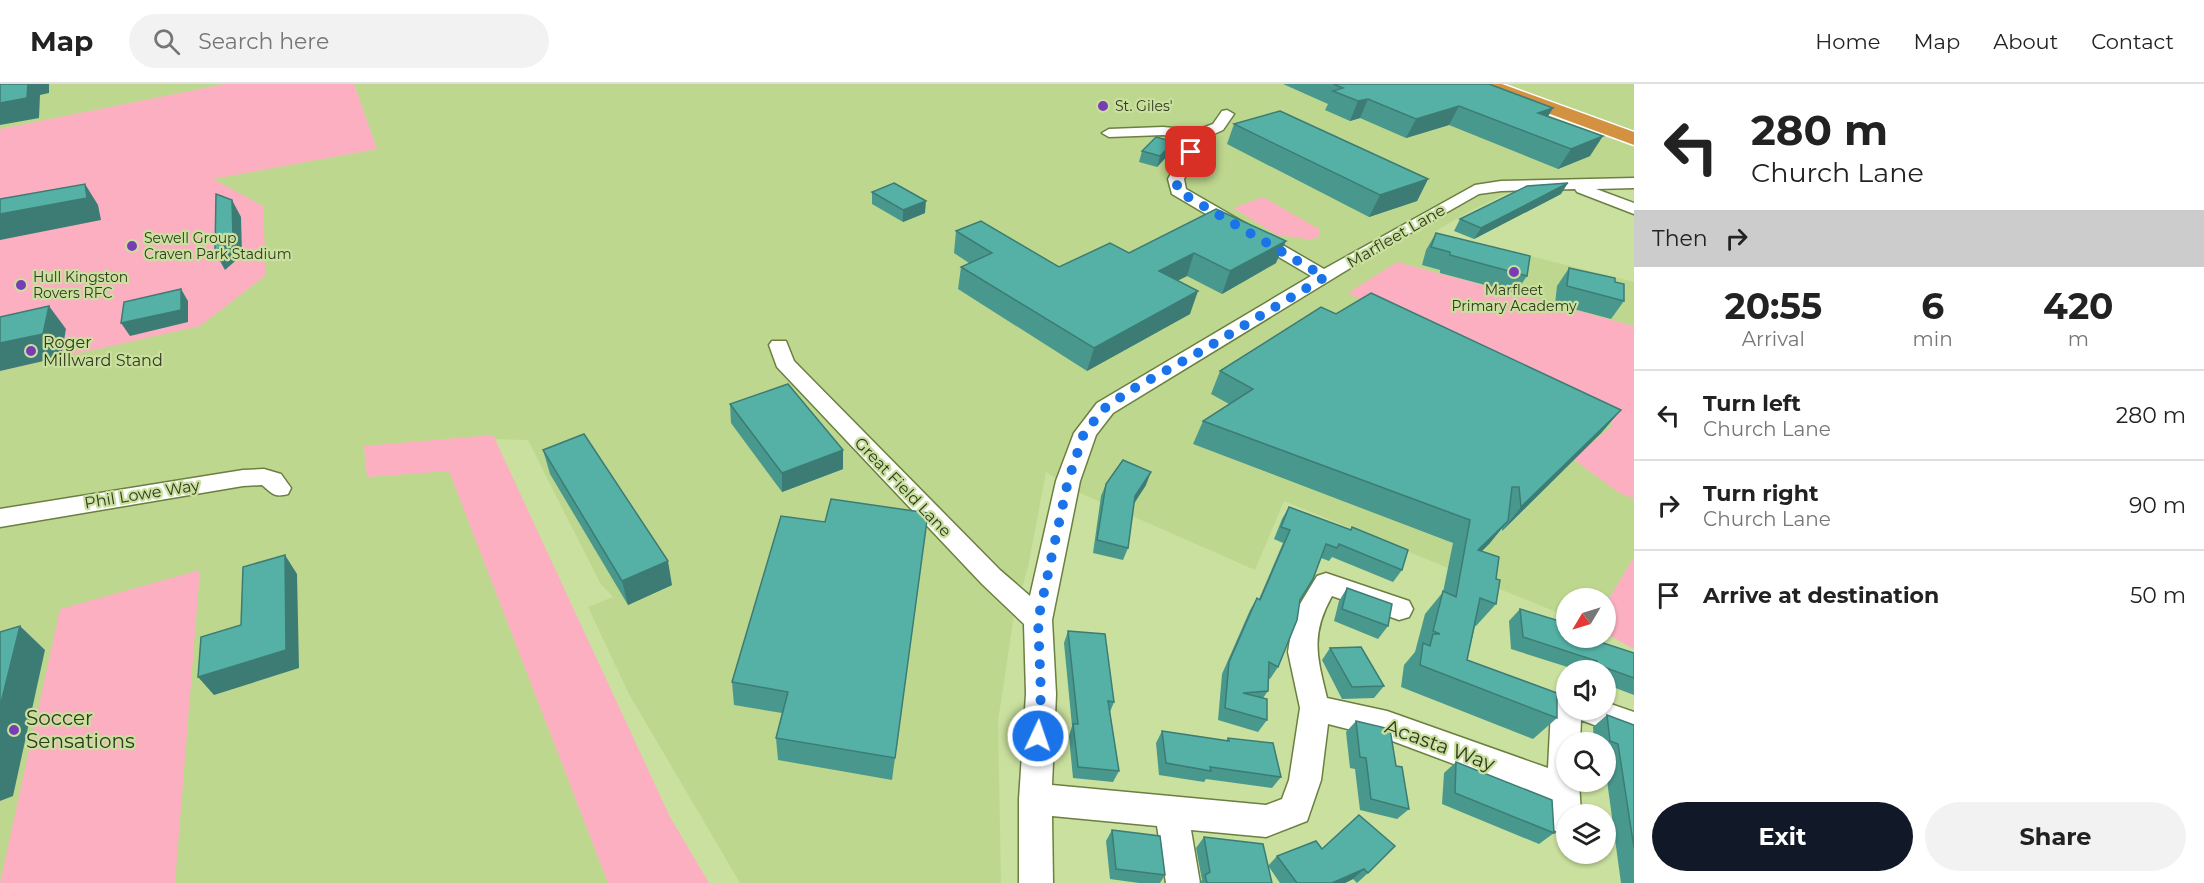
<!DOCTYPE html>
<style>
:root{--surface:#fff;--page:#f2f2f2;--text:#222;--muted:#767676;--line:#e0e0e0;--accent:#111827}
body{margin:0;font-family:Montserrat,sans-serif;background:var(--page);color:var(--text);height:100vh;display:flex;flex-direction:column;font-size:22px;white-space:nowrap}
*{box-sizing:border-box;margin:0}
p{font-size:20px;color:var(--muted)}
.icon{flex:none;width:33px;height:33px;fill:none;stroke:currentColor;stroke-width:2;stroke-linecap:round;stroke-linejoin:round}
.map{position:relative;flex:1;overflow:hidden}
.details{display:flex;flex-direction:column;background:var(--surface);width:570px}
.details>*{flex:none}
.guide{background:#fff;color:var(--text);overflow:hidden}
.needle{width:39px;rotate:232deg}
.fabs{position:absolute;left:1556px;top:504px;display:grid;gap:12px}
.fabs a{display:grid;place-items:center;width:60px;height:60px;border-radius:50%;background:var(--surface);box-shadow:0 2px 4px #0004;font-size:30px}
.pin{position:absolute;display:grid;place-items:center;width:51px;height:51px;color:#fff;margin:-26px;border-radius:12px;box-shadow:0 3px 9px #0006}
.me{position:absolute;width:66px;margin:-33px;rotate:3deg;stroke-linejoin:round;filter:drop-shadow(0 0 4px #0008)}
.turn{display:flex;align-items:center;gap:21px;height:126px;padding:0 18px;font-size:27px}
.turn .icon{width:78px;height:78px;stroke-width:2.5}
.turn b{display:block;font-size:42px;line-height:51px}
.then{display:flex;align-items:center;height:57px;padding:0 18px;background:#0003;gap:12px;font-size:22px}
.eta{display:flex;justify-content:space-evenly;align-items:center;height:102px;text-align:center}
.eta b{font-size:36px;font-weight:700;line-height:42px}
.button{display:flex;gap:12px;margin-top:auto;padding:12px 18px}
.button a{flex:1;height:69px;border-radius:36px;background:var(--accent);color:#fff;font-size:24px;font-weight:700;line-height:69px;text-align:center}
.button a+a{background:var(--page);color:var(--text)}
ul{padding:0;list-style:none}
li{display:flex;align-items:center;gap:18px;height:90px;padding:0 18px;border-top:2px solid var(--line)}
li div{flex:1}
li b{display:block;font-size:22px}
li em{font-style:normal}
header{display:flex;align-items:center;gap:36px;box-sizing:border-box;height:84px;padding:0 30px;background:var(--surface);border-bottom:2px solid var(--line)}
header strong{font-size:28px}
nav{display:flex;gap:33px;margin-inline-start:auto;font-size:21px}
.search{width:420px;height:54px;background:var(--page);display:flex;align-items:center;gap:15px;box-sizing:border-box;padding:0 21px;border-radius:33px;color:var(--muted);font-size:22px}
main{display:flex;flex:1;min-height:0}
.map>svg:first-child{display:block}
.built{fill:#bed78e}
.green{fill:#fbafc1}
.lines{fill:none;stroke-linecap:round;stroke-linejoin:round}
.minor-casing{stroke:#6b7f40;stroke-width:3}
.trunk-casing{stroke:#fff;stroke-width:3}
.minor{fill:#fff;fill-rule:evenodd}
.trunk{fill:#d29242;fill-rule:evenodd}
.wall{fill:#49988e}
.shaded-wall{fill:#3c7c74}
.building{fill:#55b1a5;stroke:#3c7c74;stroke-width:1.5}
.route{stroke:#1a73e8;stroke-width:10;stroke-dasharray:0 18}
.poi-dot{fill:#793db3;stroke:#c9e09e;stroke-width:2}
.labels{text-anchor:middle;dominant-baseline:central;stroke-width:4.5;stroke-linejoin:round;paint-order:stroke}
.far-poi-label{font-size:14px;fill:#31391f;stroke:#c9e09e;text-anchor:start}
.street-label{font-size:16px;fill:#31391f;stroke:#c9e09e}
.poi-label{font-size:16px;fill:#31391f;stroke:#c9e09e;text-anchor:start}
.near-poi-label{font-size:20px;fill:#31391f;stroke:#c9e09e;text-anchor:start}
.near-street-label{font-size:20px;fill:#31391f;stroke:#c9e09e}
</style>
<header>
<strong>Map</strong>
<div class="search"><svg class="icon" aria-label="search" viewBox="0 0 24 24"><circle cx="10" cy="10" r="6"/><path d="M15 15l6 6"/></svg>Search here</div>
<nav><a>Home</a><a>Map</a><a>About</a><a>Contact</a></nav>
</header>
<main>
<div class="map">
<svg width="1634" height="799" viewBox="0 0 1634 799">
<rect width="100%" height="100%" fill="#c9e09e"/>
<g class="built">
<polygon points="0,0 225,0 0,45"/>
<polygon points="354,0 1634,0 1634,105 1508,109 1472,126 1434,148 1634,198 1634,242 1397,178 1614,341 1574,375 1618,408 1634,415 1634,473 1605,521 1605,514 1566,514 1566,532 1284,417 1255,486 1080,409 1046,388 1028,483 1014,531 998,637 1001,799 740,799 629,610 588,523 613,513 600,499 528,356 458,354 364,362 367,393 449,386 608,799 0,799 0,133 377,65"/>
</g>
<g class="green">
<polygon points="225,0 354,0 377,65 213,95 263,122 266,191 200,242 0,287 0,45"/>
<polygon points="1263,113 1319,145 1320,154 1314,154 1314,156 1277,151 1233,124"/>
<polygon points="1397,178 1634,242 1634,415 1618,408 1573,375 1613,341 1348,209"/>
<polygon points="493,351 670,733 709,799 608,799 449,387 367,393 364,362"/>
<polygon points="1634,473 1634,565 1605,549 1605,521"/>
<polygon points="200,486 175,799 0,799 60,525"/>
</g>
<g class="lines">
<defs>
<g id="minor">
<path d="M 1227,26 L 1234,30 L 1223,46 L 1205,54 L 1184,95 L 1186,105 L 1324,185 L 1475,101 L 1501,97 L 1634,94 L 1634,104 L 1596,105 L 1634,119 L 1634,130 L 1577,108 L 1575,105 L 1501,107 L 1479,110 L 1370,172 L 1113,329 L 1096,351 L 1080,397 L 1052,536 L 1056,610 L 1052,701 L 1266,721 L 1282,715 L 1289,696 L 1300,624 L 1288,568 L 1294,530 L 1317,492 L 1326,489 L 1409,517 L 1413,525 L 1409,533 L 1399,536 L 1332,512 C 1310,551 1317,573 1327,614 L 1387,627 L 1548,684 L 1551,626 L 1555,617 L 1566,613 L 1566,626 L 1605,626 L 1605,618 L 1634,628 L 1634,656 L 1581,636 L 1580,658 L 1566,658 L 1566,698 L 1579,698 L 1581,730 L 1566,730 L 1565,751 L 1553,746 L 1548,735 L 1547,715 L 1387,655 L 1328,640 L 1321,696 L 1307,737 L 1266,753 L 1191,746 L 1200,799 L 1166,799 L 1157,742 L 1052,732 L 1053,799 L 1019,799 L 1019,715 L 1026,610 L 1024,540 L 982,500 L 777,283 L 769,261 L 772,257 L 786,257 L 794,277 L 1000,486 L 1030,512 L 1056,397 L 1074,349 L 1097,319 L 1311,192 L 1172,110 L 1168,95 L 1190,54 L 1163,51 L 1109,53 L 1102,49 L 1109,45 L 1163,43 L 1197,46 L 1213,40 L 1222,27 Z"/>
<path d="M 264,385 L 281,390 L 291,404 L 288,410 C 274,414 272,409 262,401 L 243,402 L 0,443 L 0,425 L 243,386 Z"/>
</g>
<polygon id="trunk" points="1476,0 1502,0 1634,48 1634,61 1479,4"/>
</defs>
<use href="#minor" class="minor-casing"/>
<use href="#trunk" class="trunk-casing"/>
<use href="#minor" class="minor"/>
<use href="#trunk" class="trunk"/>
</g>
<g class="wall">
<polygon points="1283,0 1489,0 1548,32 1590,72 1558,85 1449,41 1406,54 1360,34 1350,37 1325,26 1328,20"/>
<polygon points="1234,40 1428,95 1417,117 1369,133 1227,60"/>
<polygon points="1174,58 1170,69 1157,83 1139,78 1142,67"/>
<polygon points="872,108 925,129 903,138 872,120"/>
<polygon points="1561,110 1474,155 1454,147 1460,135"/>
<polygon points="1216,125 1276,179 1222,210 1187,192 1177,196 1190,230 1087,287 958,205 961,183 969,179 954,169 956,147 1059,183 1129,169"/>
<polygon points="1436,149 1527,192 1515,209 1440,189 1440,186 1422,181 1426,166"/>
<polygon points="1569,184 1615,198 1624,217 1611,235 1555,220 1557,202"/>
<polygon points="1336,230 1621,326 1601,349 1502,447 1502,444 1489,460 1482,467 1496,495 1496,520 1476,542 1475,542 1467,576 1557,634 1533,655 1401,603 1404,581 1415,568 1425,530 1443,508 1453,459 1193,360 1203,337 1229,320 1211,310 1220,287"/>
<polygon points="730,320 843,385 782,408 731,339"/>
<polygon points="543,366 672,501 628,521 550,390"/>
<polygon points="1106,400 1146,401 1134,420 1128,464 1123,476 1093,469 1101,412"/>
<polygon points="1289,423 1351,446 1352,443 1402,486 1393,498 1332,473 1329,477 1321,474 1300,516 1278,583 1270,595 1268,594 1268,607 1263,614 1267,636 1258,648 1218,636 1222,590 1250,526 1257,514 1259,515 1283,459 1274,455 1282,435"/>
<polygon points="928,429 892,696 778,676 776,654 782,629 734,621 732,598 825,438"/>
<polygon points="1347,504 1388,542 1378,555 1334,537 1339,517"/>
<polygon points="1520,525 1566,554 1634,569 1634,611 1605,600 1605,586 1577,586 1511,565 1509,537"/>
<polygon points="1068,547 1114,618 1110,628 1119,687 1113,698 1073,694 1069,652 1072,642 1064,559"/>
<polygon points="1330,564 1384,602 1374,614 1342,615 1322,576"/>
<polygon points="1607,631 1634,641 1634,799 1621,799 1605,682 1605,658 1594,658 1593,643"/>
<polygon points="1356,637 1396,682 1409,725 1397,735 1360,726 1355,685 1350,684 1346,648"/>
<polygon points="1162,647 1226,657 1228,654 1281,693 1272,704 1206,695 1204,698 1159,691 1156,659"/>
<polygon points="1456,678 1554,749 1539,760 1442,720 1444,689"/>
<polygon points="1359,731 1368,789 1357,799 1353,795 1345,799 1280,799 1269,783 1272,799 1199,799 1202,796 1196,764 1204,753 1268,782 1277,772 1322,765"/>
<polygon points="1112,746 1165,791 1160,799 1139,799 1110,795 1106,757"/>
</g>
<g class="shaded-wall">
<polygon points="28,0 49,0 49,9 40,11 39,34 0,41 0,19"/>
<polygon points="1368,15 1360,34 1350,37 1358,17"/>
<polygon points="1459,22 1449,41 1406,54 1416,35"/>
<polygon points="1553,24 1542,43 1538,29"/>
<polygon points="1603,52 1590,72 1558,85 1571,65"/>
<polygon points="1174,58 1170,69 1157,83 1160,72"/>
<polygon points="1428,95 1417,117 1369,133 1380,111"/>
<polygon points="1568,99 1561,110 1474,155 1481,144"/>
<polygon points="85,100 98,121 101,136 0,156 0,130"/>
<polygon points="232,116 241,133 242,171 225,186 215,168"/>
<polygon points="926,117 925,129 903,138 903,126"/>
<polygon points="1286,157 1276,179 1222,210 1230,187"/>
<polygon points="1194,169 1187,192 1152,210 1159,187"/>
<polygon points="181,205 188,217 188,238 130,252 121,239"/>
<polygon points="1198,207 1190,230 1087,287 1094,264"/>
<polygon points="49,222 66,245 61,273 0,287 0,259"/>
<polygon points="1621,326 1601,349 1502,447 1521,423"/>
<polygon points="843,366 843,385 782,408 782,389"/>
<polygon points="1151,388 1146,401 1130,425 1135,412"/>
<polygon points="1508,437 1489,460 1460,488 1478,466"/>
<polygon points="285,471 297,490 299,584 214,611 198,593 286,566"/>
<polygon points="668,477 672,501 628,521 622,497"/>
<polygon points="20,542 45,566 13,712 0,717 0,623"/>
<polygon points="1364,785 1353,795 1345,799 1332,799"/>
</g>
<g class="building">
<polygon points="0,0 28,0 27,14 0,19"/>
<polygon points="1333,0 1489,0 1553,24 1538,29 1603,52 1571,65 1459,22 1416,35 1368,15 1358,17 1333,7 1343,4"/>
<polygon points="1280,27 1428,95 1380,111 1234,40"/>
<polygon points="1156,53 1174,58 1160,72 1142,67"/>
<polygon points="894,99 926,117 903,126 872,108"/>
<polygon points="1568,99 1481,144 1460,135 1527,102"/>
<polygon points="85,100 87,114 0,130 0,115"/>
<polygon points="216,110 232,116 233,154 215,168"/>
<polygon points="1216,125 1286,157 1230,187 1194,169 1159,187 1198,207 1094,264 961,183 992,169 956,147 981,137 1059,183 1110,159 1129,169"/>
<polygon points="1436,149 1530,172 1527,192 1450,171 1450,168 1431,163"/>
<polygon points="1569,184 1615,194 1615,198 1624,200 1624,217 1567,202"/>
<polygon points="181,205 181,226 121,239 124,218"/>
<polygon points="1371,209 1621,326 1521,423 1519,403 1512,403 1508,437 1478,466 1499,473 1496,495 1500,496 1496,520 1480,514 1467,576 1557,609 1557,634 1420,581 1423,559 1430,562 1433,550 1440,550 1433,547 1443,507 1456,513 1470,436 1203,337 1253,305 1220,287 1321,223 1336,230"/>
<polygon points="49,222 43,250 0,259 0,233"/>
<polygon points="788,300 843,366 782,389 730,320"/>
<polygon points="584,350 668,477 622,497 543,366"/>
<polygon points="1123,376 1151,388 1135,412 1128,464 1097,456 1106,400"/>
<polygon points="831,415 928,429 895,674 776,654 788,608 732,598 781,432 825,438"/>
<polygon points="1289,423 1351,446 1352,443 1408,466 1402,486 1339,460 1337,464 1326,460 1313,495 1300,516 1297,536 1278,583 1269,578 1268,607 1243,609 1267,615 1267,636 1225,624 1229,578 1257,514 1260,516 1290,446 1281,443"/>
<polygon points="285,471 286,566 198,593 201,553 241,541 243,483"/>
<polygon points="1347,504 1392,520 1388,542 1342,525"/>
<polygon points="1520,525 1566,539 1566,554 1588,554 1634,569 1634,594 1598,581 1597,577 1523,553"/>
<polygon points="20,542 0,623 0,548"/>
<polygon points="1068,547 1105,550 1114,618 1108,617 1119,687 1078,683 1073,640 1078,640"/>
<polygon points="1361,563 1384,602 1352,603 1330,564"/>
<polygon points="1607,631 1634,641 1634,764 1618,660 1610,657"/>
<polygon points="1356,637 1390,645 1396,682 1402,683 1409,725 1371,715 1366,674 1360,673"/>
<polygon points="1162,647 1229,657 1228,654 1273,659 1281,693 1210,683 1211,687 1166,679"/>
<polygon points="1456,678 1552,716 1554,749 1455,709"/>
<polygon points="1359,731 1395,762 1368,789 1364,785 1332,799 1297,799 1277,772 1316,757 1322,765"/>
<polygon points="1112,746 1160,752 1165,791 1116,785"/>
<polygon points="1204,753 1263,760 1272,799 1207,799 1205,791 1210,788"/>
</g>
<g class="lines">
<polyline class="route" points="1038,652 1041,610 1038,536 1068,397 1084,349 1105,324 1131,306 1203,266 1325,193 1178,107 1176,95 1191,68"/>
</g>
<g class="poi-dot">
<circle cx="1103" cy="22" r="6"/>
<circle cx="132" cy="162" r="6"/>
<circle cx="1514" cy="188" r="6"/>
<circle cx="21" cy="201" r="6"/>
<circle cx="31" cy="267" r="6"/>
<circle cx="14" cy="646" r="6"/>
</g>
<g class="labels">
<g class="far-poi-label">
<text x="1115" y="22">St. Giles'</text>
<text x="144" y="154">Sewell Group<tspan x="144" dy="16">Craven Park Stadium</tspan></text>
<text x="33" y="193">Hull Kingston<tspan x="33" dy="16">Rovers RFC</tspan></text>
<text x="1514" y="206" text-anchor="middle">Marfleet<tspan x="1514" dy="16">Primary Academy</tspan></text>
</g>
<g class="street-label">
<text transform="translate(1396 152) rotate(-30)">Marfleet Lane</text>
<text transform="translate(903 403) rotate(46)">Great Field Lane</text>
<text transform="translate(142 410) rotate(-9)">Phil Lowe Way</text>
</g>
<g class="poi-label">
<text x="43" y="258">Roger<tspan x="43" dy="18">Millward Stand</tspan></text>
</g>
<g class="near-poi-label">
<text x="26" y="634">Soccer<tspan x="26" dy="23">Sensations</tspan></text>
</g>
<g class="near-street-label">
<text transform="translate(1440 661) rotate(20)">Acasta Way</text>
</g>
</g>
</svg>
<div class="fabs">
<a><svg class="needle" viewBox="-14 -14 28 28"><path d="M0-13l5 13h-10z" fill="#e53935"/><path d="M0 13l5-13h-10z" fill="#767676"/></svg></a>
<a><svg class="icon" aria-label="sound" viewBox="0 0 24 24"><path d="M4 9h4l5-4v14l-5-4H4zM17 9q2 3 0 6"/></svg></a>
<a><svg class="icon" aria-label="search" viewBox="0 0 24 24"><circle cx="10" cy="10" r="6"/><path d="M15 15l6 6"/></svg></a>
<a><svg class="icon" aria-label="layers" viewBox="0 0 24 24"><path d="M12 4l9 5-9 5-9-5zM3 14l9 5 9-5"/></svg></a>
</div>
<div class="pin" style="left:1191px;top:68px;background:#d93025"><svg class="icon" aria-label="arrive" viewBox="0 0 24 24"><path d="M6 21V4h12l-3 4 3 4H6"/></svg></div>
<svg class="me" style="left:1038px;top:652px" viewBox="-20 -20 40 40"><circle r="17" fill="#1a73e8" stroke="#fff" stroke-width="3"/><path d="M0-11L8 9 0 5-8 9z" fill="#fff"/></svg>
</div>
<section class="details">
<div class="guide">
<div class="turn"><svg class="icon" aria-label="left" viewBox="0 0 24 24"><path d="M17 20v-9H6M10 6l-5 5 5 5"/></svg><div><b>280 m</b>Church Lane</div></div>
<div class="then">Then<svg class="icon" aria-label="right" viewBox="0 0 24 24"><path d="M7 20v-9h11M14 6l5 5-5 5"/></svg></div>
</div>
<div class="eta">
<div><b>20:55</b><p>Arrival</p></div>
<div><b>6</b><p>min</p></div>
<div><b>420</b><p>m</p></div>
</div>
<ul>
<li><svg class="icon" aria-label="left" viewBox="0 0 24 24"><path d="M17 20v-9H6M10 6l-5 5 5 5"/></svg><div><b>Turn left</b><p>Church Lane</p></div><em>280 m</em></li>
<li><svg class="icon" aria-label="right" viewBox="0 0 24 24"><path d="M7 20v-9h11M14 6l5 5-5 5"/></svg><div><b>Turn right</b><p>Church Lane</p></div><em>90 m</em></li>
<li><svg class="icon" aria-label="arrive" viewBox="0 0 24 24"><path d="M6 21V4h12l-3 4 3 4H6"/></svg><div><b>Arrive at destination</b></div><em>50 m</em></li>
</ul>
<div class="button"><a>Exit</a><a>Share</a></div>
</section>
</main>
